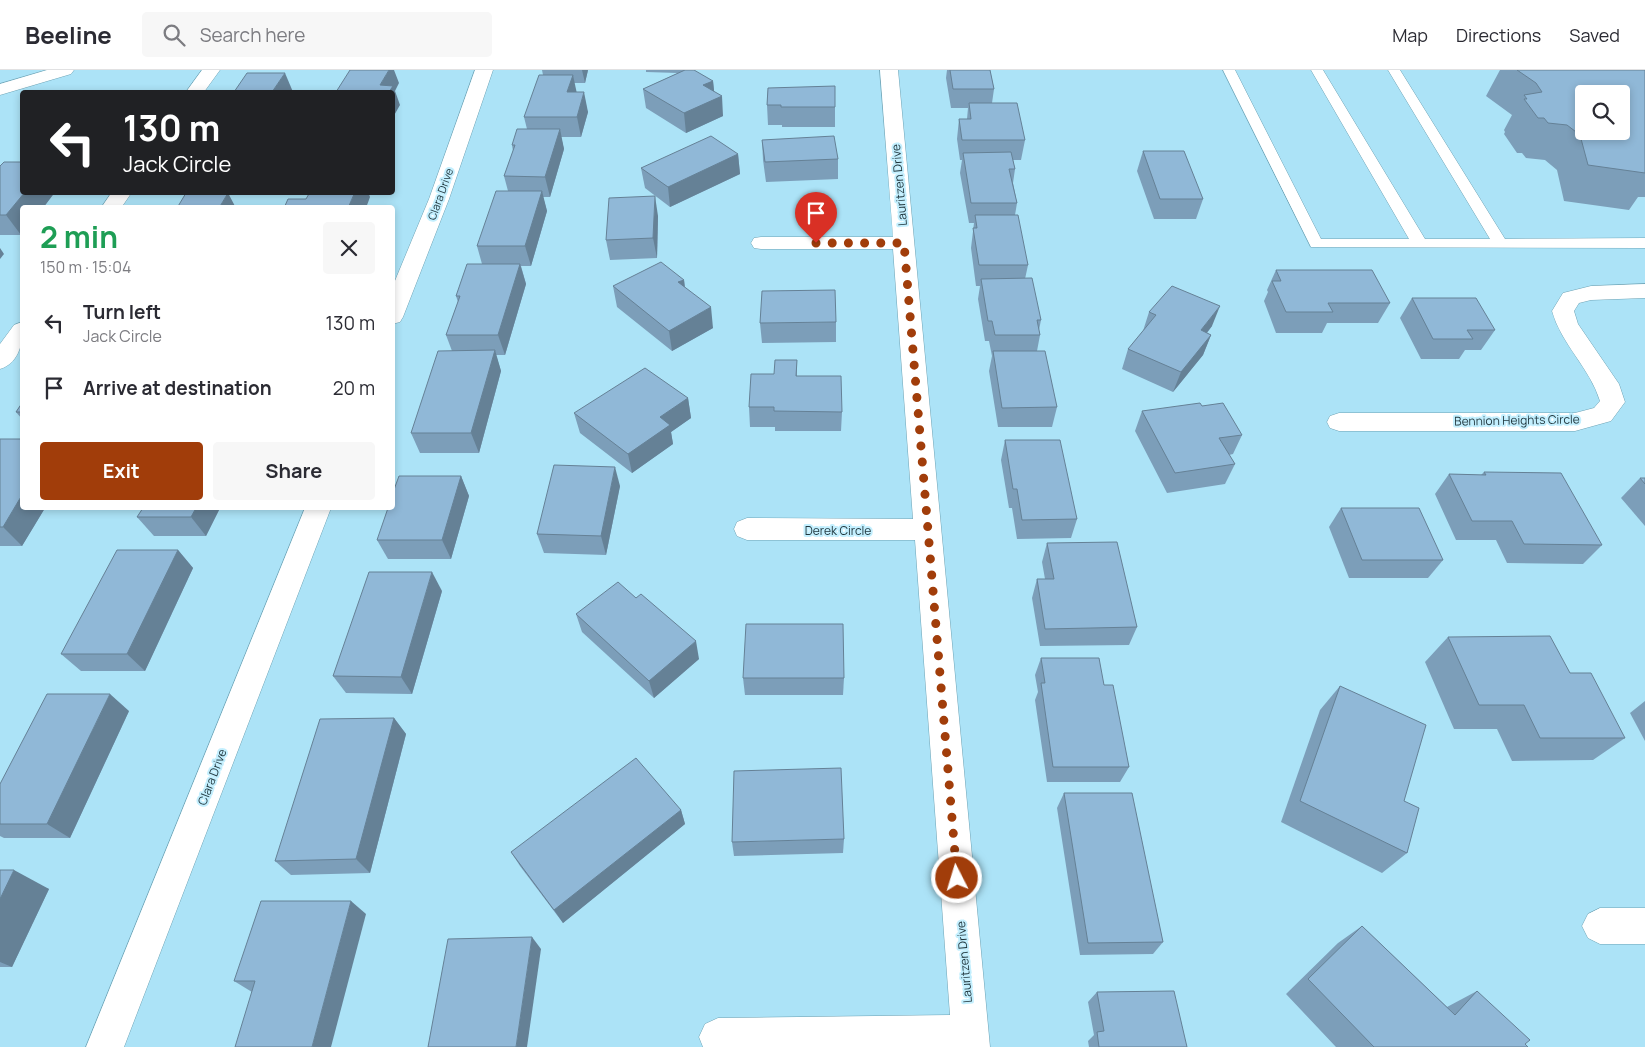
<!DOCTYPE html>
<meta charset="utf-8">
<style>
:root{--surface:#fff;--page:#f7f7f7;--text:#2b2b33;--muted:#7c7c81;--line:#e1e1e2;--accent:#a13d0a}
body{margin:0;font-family:Manrope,sans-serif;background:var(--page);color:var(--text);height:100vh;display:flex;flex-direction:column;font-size:19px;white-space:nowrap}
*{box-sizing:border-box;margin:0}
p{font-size:16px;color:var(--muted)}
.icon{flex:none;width:28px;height:28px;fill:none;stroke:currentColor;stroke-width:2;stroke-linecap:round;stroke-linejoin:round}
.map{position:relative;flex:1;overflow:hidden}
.sheet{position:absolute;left:20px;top:135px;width:375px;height:305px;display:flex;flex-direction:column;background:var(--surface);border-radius:5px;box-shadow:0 2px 8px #0003}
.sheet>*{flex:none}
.hud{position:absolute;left:20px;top:20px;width:375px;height:105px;border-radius:5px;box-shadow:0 2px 8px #0003;background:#202124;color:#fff;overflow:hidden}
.controls{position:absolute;left:1575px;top:15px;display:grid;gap:10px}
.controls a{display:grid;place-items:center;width:55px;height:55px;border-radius:5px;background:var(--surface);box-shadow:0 2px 8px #0003;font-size:25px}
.pin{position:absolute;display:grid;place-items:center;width:42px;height:42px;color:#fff;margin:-51px -21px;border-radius:50% 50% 50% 0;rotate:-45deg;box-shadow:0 0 5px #0007}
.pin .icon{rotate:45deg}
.me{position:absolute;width:55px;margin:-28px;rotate:355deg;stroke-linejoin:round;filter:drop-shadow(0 0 4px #0008)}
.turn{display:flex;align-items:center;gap:18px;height:105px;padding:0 20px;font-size:22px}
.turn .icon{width:65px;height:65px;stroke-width:2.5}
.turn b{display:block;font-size:35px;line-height:42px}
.round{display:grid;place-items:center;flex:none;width:52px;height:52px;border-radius:5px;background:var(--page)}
.summary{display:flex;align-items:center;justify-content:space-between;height:85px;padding:0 20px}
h1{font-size:30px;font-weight:700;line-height:38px;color:#1e9e55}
.primary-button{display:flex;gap:10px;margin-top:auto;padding:10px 20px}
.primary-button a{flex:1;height:58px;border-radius:5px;background:var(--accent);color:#fff;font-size:20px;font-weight:700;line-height:58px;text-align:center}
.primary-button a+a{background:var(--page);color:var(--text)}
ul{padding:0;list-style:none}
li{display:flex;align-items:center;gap:15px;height:65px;padding:0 20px}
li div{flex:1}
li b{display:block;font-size:19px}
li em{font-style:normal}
header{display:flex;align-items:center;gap:30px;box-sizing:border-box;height:70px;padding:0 25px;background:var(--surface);border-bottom:1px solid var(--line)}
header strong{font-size:24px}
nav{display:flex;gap:28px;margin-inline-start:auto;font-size:18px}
.search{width:350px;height:45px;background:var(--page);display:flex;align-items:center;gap:12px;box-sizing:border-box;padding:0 18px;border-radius:5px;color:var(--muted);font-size:19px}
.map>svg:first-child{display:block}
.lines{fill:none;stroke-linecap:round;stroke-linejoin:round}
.lane-casing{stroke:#6ea3b5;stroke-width:1}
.street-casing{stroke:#6ea3b5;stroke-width:1}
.lane{fill:#fff;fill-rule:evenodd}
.street{fill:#fff;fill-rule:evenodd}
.wall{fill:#7c9eb9}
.shaded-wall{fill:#658196}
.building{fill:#90b8d7;stroke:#658196;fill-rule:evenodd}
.route{stroke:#a13d0a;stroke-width:9;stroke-dasharray:0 16.2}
.labels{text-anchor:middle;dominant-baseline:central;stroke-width:4;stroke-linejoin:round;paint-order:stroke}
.far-street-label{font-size:11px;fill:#1f353c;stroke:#c3effe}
.street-label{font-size:12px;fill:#1f353c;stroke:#c3effe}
</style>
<header>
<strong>Beeline</strong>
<div class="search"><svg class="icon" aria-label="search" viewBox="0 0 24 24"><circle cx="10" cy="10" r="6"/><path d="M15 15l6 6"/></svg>Search here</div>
<nav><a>Map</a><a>Directions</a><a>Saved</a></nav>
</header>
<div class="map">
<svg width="1645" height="977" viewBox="0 0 1645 977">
<rect width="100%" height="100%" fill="#ace3f7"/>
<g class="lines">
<defs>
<polygon id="lane" points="1223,0 1235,0 1321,169 1409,169 1311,0 1323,0 1425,169 1490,169 1388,0 1400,0 1505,169 1645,168 1645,178 1311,177"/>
<g id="street">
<polygon points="47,0 74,0 71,4 0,25 0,14"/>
<polygon points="202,0 220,0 204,22 186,22"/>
<polygon points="475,0 493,0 449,129 403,247 400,252 392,254 392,218 429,129"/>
<polygon points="880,0 898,0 990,977 703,977 699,967 705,954 718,948 950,945 915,470 747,470 737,466 734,459 737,452 747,448 913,449 893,179 761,179 754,178 751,173 754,168 761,167 893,167"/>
<polygon points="112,122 132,122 121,138 101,138"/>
<path d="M 1645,214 L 1645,228 L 1591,230 L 1579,233 L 1574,241 L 1578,254 L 1619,314 L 1625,332 L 1611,351 L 1575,361 L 1339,361 L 1330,358 L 1327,352 L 1330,346 L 1339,343 L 1575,343 L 1594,338 L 1600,331 C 1590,298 1561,274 1552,241 L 1563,223 L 1591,216 Z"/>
<path d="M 22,252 C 24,270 20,293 0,299 L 0,274 L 14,255 Z"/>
<polygon points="305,438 331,438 124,977 86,977"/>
<polygon points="1600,838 1645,838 1645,874 1600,874 1588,868 1582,856 1588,844"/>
</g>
</defs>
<use href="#lane" class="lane-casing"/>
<use href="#street" class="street-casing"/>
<use href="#lane" class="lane"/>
<use href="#street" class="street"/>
</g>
<g class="wall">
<polygon points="542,0 588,0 585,13 574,13 576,22 588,42 581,67 561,67 564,79 550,127 543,127 547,141 531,196 521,196 526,214 505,285 496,285 501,301 479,383 420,383 411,363 452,281 446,265 458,232 456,226 482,194 477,176 508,121 504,106 513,81 512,75 527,59 524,47 543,5"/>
<polygon points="646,0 684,0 713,11 714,22 723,46 686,63 646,38 643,19 678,3 646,2"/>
<polygon points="947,0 990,0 994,19 992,33 1025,70 1021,90 1013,90 1015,99 1013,113 1017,133 1015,145 1028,195 1025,209 1041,250 1039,260 1040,265 1037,281 1057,337 1052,357 998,357 989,301 992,286 989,271 985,271 978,229 980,216 976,216 971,178 974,153 969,153 960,103 962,90 960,90 957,69 959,49 967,49 968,38 951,38 946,8"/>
<polygon points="1500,0 1645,0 1645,127 1638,127 1629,140 1564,131 1557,100 1545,90 1526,88 1522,83 1517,83 1504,64 1505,62 1504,60 1512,45 1486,26"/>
<polygon points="768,18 835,37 835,57 782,57 782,55 768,55 767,35"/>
<polygon points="762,70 838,89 838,109 766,112 763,90"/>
<polygon points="1143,81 1203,129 1196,149 1154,149 1137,101"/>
<polygon points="738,84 740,104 670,137 645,118 641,98"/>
<polygon points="0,96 22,122 55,122 43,138 22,138 22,163 21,165 0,165"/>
<polygon points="658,146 657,188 610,190 606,170"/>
<polygon points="1276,200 1390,233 1378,253 1327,253 1322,263 1276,263 1264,231 1268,222 1267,220"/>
<polygon points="684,210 685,217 713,258 672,281 617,237 613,216"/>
<polygon points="1412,228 1495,260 1481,280 1465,280 1459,289 1421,289 1400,248"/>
<polygon points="1149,242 1212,256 1207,263 1211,265 1203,285 1173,322 1122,299 1128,279 1143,261"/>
<polygon points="836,252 836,272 762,273 760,253"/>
<polygon points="797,290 797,306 842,342 841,361 775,361 775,357 750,357 749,337 774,304"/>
<polygon points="688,328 691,348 671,362 673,374 632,403 580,363 574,343"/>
<polygon points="22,333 22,349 16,342"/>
<polygon points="1142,341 1242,365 1233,384 1229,385 1235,394 1225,414 1167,423 1135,361"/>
<polygon points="0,369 22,438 45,438 22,476 0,476"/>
<polygon points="1005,370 1077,449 1071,468 1017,469 1012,438 1009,438 1001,390"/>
<polygon points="1484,402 1602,475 1583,494 1507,493 1496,470 1456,470 1435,424 1449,404 1481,405"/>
<polygon points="461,406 469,426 451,489 388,489 377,470"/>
<polygon points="1640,408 1645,408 1645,456 1621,428"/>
<polygon points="620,416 606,485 544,483 537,464"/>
<polygon points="220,438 206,466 154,466 137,447"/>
<polygon points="1341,438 1443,490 1428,508 1349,508 1329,457"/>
<polygon points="1047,473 1137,557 1129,575 1040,576 1032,528 1037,509 1045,509 1042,492"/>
<polygon points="178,480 193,498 145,601 81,601 61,584"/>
<polygon points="442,521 412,624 346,623 333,606"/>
<polygon points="636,528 699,589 654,628 582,562 576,544"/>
<polygon points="1448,567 1570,603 1625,668 1593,690 1512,691 1497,659 1454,659 1425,592"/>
<polygon points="1041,588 1104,615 1129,697 1120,712 1047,712 1035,630 1038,622 1035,605"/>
<polygon points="743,608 844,608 843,625 745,625"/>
<polygon points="1340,616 1404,731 1407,783 1382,803 1281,752 1320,640"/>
<polygon points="1645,631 1645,671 1630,643"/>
<polygon points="129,641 70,768 4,768 0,766 0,714"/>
<polygon points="394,648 406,664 370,803 291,805 275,791"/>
<polygon points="1064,723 1163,872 1153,884 1080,885 1057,738"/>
<polygon points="681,740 685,754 563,853 520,796 511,782"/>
<polygon points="844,769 843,783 734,786 732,772"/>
<polygon points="0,800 49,819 12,897 0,897"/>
<polygon points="366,844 252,922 234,911"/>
<polygon points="1362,856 1447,937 1477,921 1528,977 1336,977 1286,924 1338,873"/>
<polygon points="1097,922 1187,977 1089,977 1088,971 1094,965 1088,932"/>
</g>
<g class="shaded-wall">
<polygon points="389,0 394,0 399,13 395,21 400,35 392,49 392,22 383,22 380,15"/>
<polygon points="582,0 588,0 585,13"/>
<polygon points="285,3 293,22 272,22"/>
<polygon points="573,5 577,24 567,22"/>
<polygon points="713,11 715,29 722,26 723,46 686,63 684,43 703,15"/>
<polygon points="584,22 588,42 581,67 577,47"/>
<polygon points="560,59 564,79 550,127 545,107"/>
<polygon points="738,84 740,104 670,137 668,117"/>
<polygon points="542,121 547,141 531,196 525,176"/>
<polygon points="25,122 55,122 43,138 22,138 22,163 21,165 6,145"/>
<polygon points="355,122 368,122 370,127 366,138 348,138"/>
<polygon points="228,123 236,138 219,138"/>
<polygon points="655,126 658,146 657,188 653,168"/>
<polygon points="0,178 4,184 0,189"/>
<polygon points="520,194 526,214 505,285 498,265"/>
<polygon points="684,210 686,230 678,212"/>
<polygon points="1220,236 1212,256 1193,280 1201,260"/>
<polygon points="711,237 713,258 672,281 669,261"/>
<polygon points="1211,265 1203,285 1173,322 1181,302"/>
<polygon points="495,280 501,301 479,383 471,363"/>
<polygon points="688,328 691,348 671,362 673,374 632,403 628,384 660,347"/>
<polygon points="615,397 620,416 606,485 601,466"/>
<polygon points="461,406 469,426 451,489 442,470"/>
<polygon points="22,425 22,438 45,438 22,476 3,457"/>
<polygon points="196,438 220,438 206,466 191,447"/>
<polygon points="178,480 193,498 145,601 127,584"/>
<polygon points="432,502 442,521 412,624 401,607"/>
<polygon points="696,571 699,589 654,628 649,611"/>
<polygon points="110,624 129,641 70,768 47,754"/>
<polygon points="394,648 406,664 370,803 356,789"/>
<polygon points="681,740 685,754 563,853 554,840"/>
<polygon points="14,800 49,819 12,897 0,892 0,829"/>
<polygon points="351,831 366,844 331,977 312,977"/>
<polygon points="532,867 541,879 527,977 516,977"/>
</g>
<g class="building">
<polygon points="350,0 389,0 380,15 393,16 389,22 336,22"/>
<polygon points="685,0 694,0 713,11 703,15 722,26 684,43 643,19"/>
<polygon points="950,0 990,0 994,19 953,19"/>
<path d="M 1517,0 L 1645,0 L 1645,103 L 1588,95 L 1580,65 L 1567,55 L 1548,53 L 1544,48 L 1538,48 L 1524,29 L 1527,29 L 1524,25 L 1542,22 L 1536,13 ZM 1584,24 L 1621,24 L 1621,61 L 1584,61 Z"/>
<polygon points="247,3 285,3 272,22 234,22"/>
<polygon points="539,5 573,5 567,22 584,22 577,47 524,47"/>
<polygon points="835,16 835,37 781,37 781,35 767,35 768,18"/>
<polygon points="969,33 1017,33 1025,70 962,70 959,49 971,49"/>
<polygon points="517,59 560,59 545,107 504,106 515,75 512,75"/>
<polygon points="711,66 738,84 668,117 641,98"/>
<polygon points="834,66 838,89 765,92 762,70"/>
<polygon points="1143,81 1184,81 1203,129 1160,129"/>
<polygon points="1011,82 1015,99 1009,99 1017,133 971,133 963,83"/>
<polygon points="4,92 22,92 22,122 25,122 6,145 0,145 0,96"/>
<polygon points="496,121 542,121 525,176 477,176"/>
<polygon points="310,122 355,122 348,138 284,138 288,129 306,129"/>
<polygon points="186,123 228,123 219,138 177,138"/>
<polygon points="655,126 653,168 606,170 609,128"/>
<polygon points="975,145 1018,145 1028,195 979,195 973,158 977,158"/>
<polygon points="661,192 684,210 678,212 711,237 669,261 613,216"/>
<polygon points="467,194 520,194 498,265 446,265 460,226 456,226"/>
<polygon points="1276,200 1372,200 1390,233 1328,233 1333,242 1286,242 1272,211 1281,211"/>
<polygon points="1032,208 1041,250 1037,250 1040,265 995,265 992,251 988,251 981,209"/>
<polygon points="1172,216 1220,236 1201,260 1211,265 1181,302 1128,279 1156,245 1149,242"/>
<polygon points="835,220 836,252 760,253 762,221"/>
<polygon points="1412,228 1476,228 1495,260 1467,260 1473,269 1433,269"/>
<polygon points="495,280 471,363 411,363 438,281"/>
<polygon points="993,281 1045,281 1057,337 1002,338"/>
<polygon points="775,290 797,290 796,306 841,306 842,342 774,341 774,337 749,337 751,304 774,304"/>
<polygon points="645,298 688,328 660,347 670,355 628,384 574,343"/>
<polygon points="22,333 22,342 16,342"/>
<polygon points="1200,333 1202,336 1223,333 1242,365 1219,368 1235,394 1175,403 1142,341"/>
<polygon points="0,369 22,369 22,425 3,457 0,457"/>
<polygon points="1005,370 1060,370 1077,449 1022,450 1017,419 1013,419"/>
<polygon points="554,395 615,397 601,466 537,464"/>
<polygon points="1484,402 1561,403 1602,475 1524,474 1512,451 1472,451 1449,404 1486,405"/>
<polygon points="399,406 461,406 442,470 377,470 388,438 392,438 392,425"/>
<polygon points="1640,408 1645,408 1645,414"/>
<polygon points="143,438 196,438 191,447 137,447"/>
<polygon points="1341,438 1419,438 1443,490 1362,490"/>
<polygon points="1117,472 1137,557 1045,559 1037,509 1054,509 1047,473"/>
<polygon points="117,480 178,480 127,584 61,584"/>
<polygon points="369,502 432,502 401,607 333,606"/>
<polygon points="618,512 636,528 641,524 696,571 649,611 576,544"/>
<polygon points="746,554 843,554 844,608 743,608"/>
<polygon points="1550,566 1570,603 1591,603 1625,668 1540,668 1524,635 1479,635 1448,567"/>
<polygon points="1041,588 1099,588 1104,615 1113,615 1129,697 1053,697 1041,613 1045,613"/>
<polygon points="1340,616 1426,655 1404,731 1419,738 1407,783 1300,731"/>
<polygon points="47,624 110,624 47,754 0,754 0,714"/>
<polygon points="394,648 356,789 275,791 320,649"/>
<polygon points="636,688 681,740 554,840 511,782"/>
<polygon points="841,698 844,769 732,772 734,701"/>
<polygon points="1064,723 1132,723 1163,872 1088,873"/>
<polygon points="0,800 14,800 0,829"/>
<polygon points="261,831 351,831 312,977 235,977 255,911 234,911"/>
<polygon points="1362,856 1455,945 1477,921 1530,970 1525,974 1528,977 1374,977 1308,909"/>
<polygon points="532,867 516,977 428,977 448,869"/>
<polygon points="1174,921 1187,977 1099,977 1097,962 1104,961 1097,922"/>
</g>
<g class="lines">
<polyline class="route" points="816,173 904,173 957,808"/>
</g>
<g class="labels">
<g class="far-street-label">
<text transform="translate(440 124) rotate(-70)">Clara Drive</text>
</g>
<g class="street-label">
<text transform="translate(899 115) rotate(-95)">Lauritzen Drive</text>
<text transform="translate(1517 350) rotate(-1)">Bennion Heights Circle</text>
<text x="838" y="460">Derek Circle</text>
<text transform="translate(212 707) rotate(-69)">Clara Drive</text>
<text transform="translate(964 892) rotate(-95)">Lauritzen Drive</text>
</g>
</g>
</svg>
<div class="controls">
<a><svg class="icon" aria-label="search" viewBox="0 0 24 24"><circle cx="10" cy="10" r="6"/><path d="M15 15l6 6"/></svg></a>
</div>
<div class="pin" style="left:816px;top:173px;background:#d93025"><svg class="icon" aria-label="arrive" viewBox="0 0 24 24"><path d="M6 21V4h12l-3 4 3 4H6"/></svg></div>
<svg class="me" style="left:957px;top:808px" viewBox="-20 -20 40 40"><circle r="17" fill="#a13d0a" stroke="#fff" stroke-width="3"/><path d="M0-11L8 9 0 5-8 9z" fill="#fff"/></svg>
<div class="hud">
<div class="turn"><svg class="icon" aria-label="left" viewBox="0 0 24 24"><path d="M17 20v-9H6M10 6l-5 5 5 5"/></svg><div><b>130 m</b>Jack Circle</div></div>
</div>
<section class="sheet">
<div class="summary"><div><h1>2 min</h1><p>150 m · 15:04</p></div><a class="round"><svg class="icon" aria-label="close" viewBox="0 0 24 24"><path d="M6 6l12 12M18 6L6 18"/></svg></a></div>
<ul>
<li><svg class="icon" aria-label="left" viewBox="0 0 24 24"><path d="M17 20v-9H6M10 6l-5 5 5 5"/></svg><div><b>Turn left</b><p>Jack Circle</p></div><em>130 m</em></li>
<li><svg class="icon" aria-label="arrive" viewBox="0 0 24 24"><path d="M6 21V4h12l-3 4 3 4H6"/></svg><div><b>Arrive at destination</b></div><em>20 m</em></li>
</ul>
<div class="primary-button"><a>Exit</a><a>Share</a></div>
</section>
</div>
